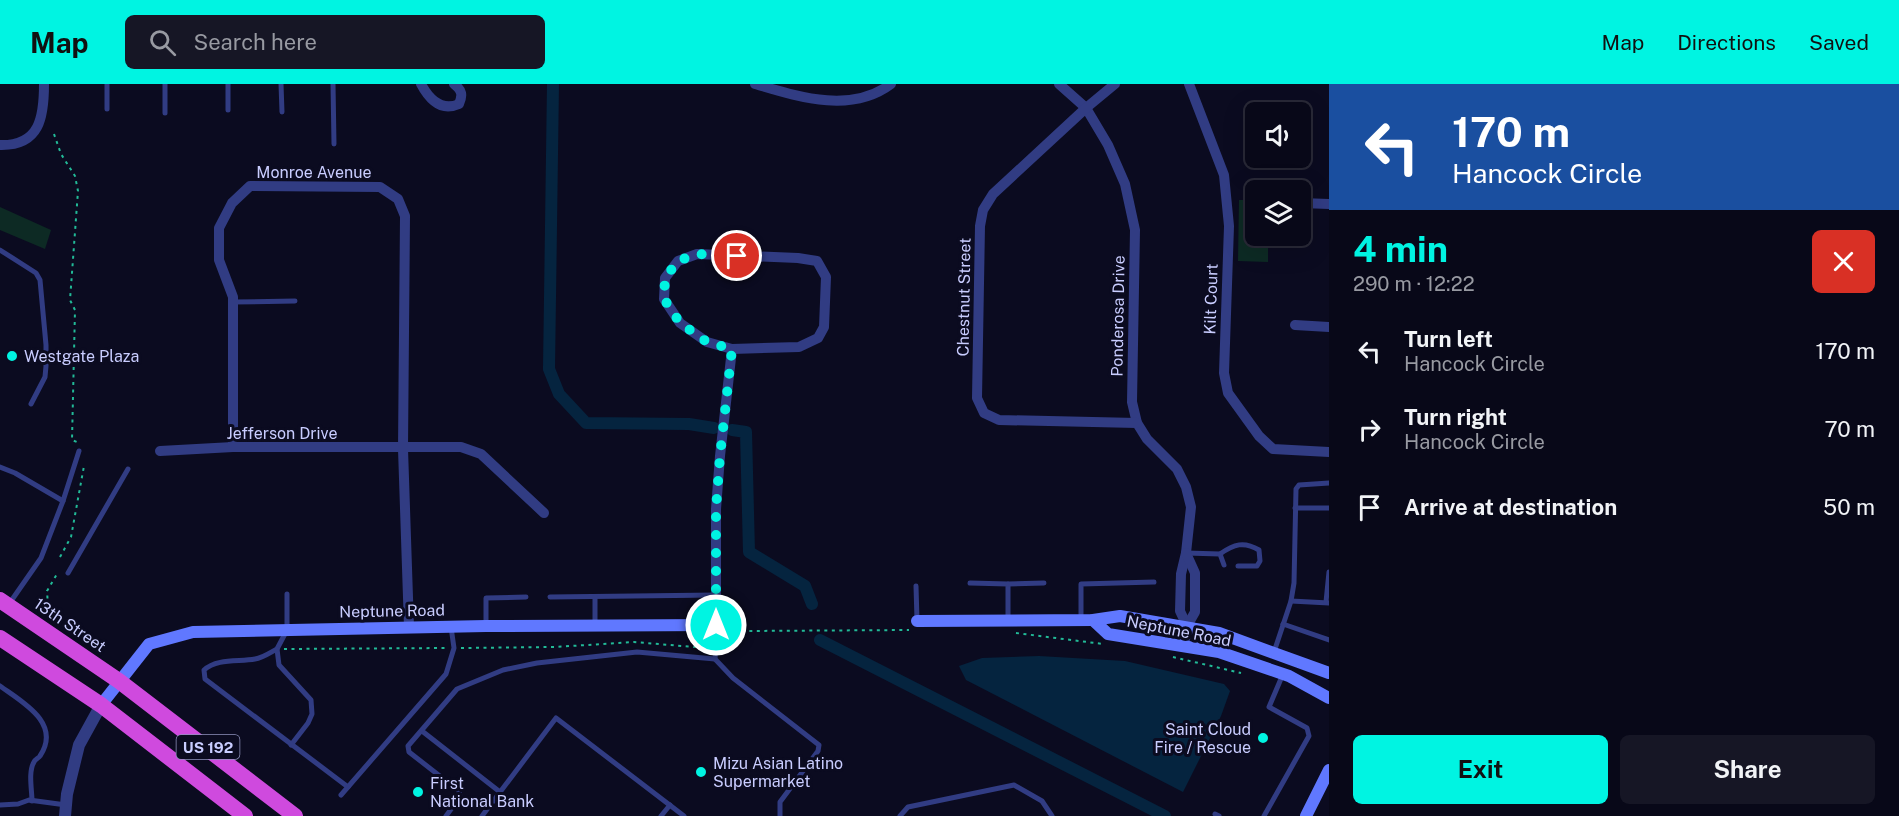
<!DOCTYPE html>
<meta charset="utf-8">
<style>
:root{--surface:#080818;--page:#161625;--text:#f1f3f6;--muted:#989aa2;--line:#292937;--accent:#00f4e2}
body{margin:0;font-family:"Public Sans",sans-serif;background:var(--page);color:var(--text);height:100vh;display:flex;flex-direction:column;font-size:22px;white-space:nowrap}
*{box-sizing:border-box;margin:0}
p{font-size:20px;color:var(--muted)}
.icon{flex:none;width:33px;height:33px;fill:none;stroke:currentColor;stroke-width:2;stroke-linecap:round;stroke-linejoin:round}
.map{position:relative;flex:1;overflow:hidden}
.side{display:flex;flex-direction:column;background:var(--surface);width:570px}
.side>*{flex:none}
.hud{background:#1a4fa0;color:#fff;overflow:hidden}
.tools{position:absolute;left:1245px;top:18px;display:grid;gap:12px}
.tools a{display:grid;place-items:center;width:66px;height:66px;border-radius:9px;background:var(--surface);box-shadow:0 6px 24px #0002,0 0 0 2px var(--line);font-size:30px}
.pin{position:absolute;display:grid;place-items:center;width:51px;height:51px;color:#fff;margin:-26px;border:3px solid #fff;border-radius:50%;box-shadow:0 2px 6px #0007}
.me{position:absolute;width:66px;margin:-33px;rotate:0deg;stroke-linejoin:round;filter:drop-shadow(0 0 4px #0008)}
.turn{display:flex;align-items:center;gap:21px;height:126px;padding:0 24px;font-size:27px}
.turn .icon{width:78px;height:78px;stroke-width:2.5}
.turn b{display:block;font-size:42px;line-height:51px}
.round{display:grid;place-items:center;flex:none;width:63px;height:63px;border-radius:9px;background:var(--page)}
.overview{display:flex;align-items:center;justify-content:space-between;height:102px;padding:0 24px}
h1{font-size:36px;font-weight:700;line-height:45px;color:var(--accent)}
.primary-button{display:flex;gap:12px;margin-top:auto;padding:12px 24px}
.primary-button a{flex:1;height:69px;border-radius:9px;background:var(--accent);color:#111;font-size:24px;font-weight:700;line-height:69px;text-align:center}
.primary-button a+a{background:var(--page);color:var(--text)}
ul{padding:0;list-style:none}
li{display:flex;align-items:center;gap:18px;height:78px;padding:0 24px}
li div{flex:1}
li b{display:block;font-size:22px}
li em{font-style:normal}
header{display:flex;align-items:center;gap:36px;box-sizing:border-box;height:84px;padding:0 30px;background:var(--accent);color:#111}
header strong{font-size:28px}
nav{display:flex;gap:33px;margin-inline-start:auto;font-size:21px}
.search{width:420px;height:54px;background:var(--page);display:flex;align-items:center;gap:15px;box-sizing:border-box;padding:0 21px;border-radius:9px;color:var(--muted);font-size:22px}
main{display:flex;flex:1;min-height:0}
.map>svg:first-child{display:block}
.green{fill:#0d2a24}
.water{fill:#05243f}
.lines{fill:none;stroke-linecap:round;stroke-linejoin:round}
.canal{stroke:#05243f;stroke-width:12}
.path{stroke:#22ba97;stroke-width:2;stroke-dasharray:3 4.5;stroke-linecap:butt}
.service{stroke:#313c83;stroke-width:5}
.minor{stroke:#313c83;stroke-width:10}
.tertiary{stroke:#313c83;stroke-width:12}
.secondary{stroke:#6078ff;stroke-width:12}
.trunk{stroke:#cf4ade;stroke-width:16}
.route{stroke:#00f4e2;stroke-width:10;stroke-dasharray:0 18}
.poi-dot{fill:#00f4e2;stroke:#0b0b20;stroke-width:2}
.labels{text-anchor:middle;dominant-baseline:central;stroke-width:6;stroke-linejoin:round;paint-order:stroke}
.shield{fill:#0b0b20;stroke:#9093bc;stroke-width:1.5}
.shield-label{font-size:15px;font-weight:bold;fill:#c9cdff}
.street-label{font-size:16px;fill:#c9cdff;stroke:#0b0b20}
.poi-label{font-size:16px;fill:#c9cdff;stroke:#0b0b20;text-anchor:start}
</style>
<header>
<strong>Map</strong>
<div class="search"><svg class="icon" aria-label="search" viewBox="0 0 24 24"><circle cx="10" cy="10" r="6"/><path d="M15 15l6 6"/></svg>Search here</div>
<nav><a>Map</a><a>Directions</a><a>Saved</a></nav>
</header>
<main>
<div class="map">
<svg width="1329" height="732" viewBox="0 0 1329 732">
<rect width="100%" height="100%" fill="#0b0b20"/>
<g class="green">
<polygon points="1239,116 1255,116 1256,152 1268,152 1268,178 1238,177"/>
<polygon points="0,123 51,146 45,165 0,146"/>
</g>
<polygon class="water" points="1039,572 1125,577 1224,600 1230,607 1221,632 1183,708 966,596 959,582 982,574"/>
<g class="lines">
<g class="canal">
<polyline points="553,0 549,285 559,310 586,339 689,340 714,344"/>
<polyline points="732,346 746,348 749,468 805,502 812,520"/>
<polyline points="820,556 1165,732"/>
</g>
<g class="path">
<polyline points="54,50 61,70 75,92 78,107 70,216 75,226 72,356 77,358"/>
<polyline points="60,473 71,453 84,382"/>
<polyline points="48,522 47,507 57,490"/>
<polyline points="1016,549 1103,560"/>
<polyline points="725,562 728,562 745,547 909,546"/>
<polyline points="461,564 555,563 634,558 694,563 707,563"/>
<polyline points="284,565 447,564"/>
<polyline points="1173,573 1241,589"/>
</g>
<g class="service">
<polyline points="281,0 282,28"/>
<polyline points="333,0 334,60"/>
<polyline points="107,25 107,0"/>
<polyline points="228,26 228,0"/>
<polyline points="165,29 165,0"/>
<polyline points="0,166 36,189 40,196 46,261 46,282 45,293 31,320"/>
<polyline points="233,218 295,217"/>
<polyline points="0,383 15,389 63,417"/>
<polyline points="1295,424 1329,424"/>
<polyline points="1186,469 1220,470 1224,481"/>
<path d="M 1220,470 C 1234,460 1244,457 1259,466 L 1260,477 L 1257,482 L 1238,482"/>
<polyline points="68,489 128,385"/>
<polyline points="970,499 1008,500 1008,536"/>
<polyline points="1008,500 1044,499"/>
<polyline points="916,502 917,536"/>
<polyline points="287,510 287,546 277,565 279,581 311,616 312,630 308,639 291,661"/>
<polyline points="550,513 716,511"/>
<polyline points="1291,517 1329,519"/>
<polyline points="1326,518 1329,488"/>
<polyline points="9,520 41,474 63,417 79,367"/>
<polyline points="1081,536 1081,500 1154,498"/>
<polyline points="595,540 595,513"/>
<polyline points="1283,540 1329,556"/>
<polyline points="486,541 486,514 526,513"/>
<polyline points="716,562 715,575 733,594 819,661 818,667 780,718 780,732"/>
<path d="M 277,565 C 271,568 263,574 255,575 C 239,578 217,574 204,586 L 205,595 L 348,703"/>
<polyline points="1274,568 1291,517 1294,499 1296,405 1299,401 1329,399"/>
<path d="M 0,602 C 22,618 62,639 40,672 C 39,674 35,675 34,678 C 28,688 32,706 32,717"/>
<polyline points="422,647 500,708"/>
<polyline points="341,711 446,590 454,564 451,543"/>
<polyline points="0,721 18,720 29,716 66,721"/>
<polyline points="1215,730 1219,732"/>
<polyline points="446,732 460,713 459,707 409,668 408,662 457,605 503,586 537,579 637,568 715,575"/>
<polyline points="482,732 556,634 684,732"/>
<polyline points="661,732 670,721"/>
<polyline points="900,732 908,723 1014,701 1042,717 1052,732"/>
<polyline points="1264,732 1309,652 1307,644 1269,623 1283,590"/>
</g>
<g class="minor">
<path d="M 421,0 C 429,15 441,28 459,20 C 463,11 462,6 454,0"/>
<path d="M 755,0 C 799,13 851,30 891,0"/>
<polyline points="1059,0 1086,24 1108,61 1125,100 1135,146 1132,318 1137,339 1147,355 1177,385 1186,403 1191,423 1186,469 1181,490 1180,527 1187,542"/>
<polyline points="1115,0 1086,24 993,110 983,126 980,142 977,314 984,329 999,336 1137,339"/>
<polyline points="1189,0 1224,91 1229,142 1224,289 1228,309 1259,352 1273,365 1329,368"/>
<path d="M 0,61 C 40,62 44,33 44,0"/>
<polyline points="1301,119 1329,120"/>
<polygon points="697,170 798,174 817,177 826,193 824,243 818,254 799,263 732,265 707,258 680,239 664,215 665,194 678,177"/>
<polyline points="1295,241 1329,243"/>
<polyline points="233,363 233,213 219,176 219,144 232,119 250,102 380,103 398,115 405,132 403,365 409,543"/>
<polyline points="160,367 233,363 461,363 481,370 544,429"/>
<polyline points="716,541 716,425 720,372 732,265"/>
<polyline points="1184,562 1187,542 1195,528 1195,489 1186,469"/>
</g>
<polyline class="tertiary" points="65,732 67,710 79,661 101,621"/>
<g class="secondary">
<polyline points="1093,536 1108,550 1219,568 1289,592 1329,614"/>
<polyline points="917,537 1093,536 1120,532 1219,549 1329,589"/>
<polyline points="101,621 149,560 193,548 486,542 716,541"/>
<polyline points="1306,732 1329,686"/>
</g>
<g class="trunk">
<polyline points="0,516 119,597 295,732"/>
<polyline points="0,554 101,621 245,732"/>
</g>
</g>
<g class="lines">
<polyline class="route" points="716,541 716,425 720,372 732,265 707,258 680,239 664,215 665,194 678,177 697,170 737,172"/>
</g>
<g class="poi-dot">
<circle cx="12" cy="272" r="6"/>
<circle cx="1263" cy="654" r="6"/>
<circle cx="701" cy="688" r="6"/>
<circle cx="418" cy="708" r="6"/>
</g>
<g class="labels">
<rect class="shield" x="176.5" y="651" width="63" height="24" rx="4.5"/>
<g class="shield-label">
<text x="208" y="663">US 192</text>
</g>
<g class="street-label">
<text x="314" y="88">Monroe Avenue</text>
<text transform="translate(964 213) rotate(-89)">Chestnut Street</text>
<text transform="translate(1211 215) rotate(-88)">Kilt Court</text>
<text transform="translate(1118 232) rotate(-89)">Ponderosa Drive</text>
<text x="282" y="349">Jefferson Drive</text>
<text transform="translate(392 527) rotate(-1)">Neptune Road</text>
<text transform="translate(70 541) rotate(34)">13th Street</text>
<text transform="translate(1179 547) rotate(11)">Neptune Road</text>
</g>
<g class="poi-label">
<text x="24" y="272">Westgate Plaza</text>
<text x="1251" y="645" text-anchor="end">Saint Cloud<tspan x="1251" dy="18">Fire / Rescue</tspan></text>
<text x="713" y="679">Mizu Asian Latino<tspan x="713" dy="18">Supermarket</tspan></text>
<text x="430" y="699">First<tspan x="430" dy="18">National Bank</tspan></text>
</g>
</g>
</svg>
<div class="tools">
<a><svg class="icon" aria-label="sound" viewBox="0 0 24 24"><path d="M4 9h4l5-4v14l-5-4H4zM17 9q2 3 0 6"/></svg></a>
<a><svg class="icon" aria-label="layers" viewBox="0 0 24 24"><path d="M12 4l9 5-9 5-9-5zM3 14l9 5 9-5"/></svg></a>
</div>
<div class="pin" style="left:737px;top:172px;background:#d93025"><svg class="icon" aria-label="arrive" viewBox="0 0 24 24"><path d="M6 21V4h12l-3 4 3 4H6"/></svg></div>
<svg class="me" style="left:716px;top:541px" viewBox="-20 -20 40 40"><circle r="17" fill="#00f4e2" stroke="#fff" stroke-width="3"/><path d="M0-11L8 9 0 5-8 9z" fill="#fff"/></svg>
</div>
<section class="side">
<div class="hud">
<div class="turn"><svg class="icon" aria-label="left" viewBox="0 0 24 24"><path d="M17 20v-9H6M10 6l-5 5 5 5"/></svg><div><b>170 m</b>Hancock Circle</div></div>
</div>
<div class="overview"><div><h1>4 min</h1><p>290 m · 12:22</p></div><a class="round" style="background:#d93025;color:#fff"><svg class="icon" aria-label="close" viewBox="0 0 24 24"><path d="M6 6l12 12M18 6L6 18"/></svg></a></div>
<ul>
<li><svg class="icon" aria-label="left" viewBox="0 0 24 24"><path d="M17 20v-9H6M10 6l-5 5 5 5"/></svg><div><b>Turn left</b><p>Hancock Circle</p></div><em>170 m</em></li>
<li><svg class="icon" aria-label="right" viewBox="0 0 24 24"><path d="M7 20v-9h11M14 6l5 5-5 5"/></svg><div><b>Turn right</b><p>Hancock Circle</p></div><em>70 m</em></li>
<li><svg class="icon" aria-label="arrive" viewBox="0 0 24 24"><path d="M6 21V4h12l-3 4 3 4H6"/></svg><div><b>Arrive at destination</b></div><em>50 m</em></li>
</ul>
<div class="primary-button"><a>Exit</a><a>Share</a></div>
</section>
</main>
